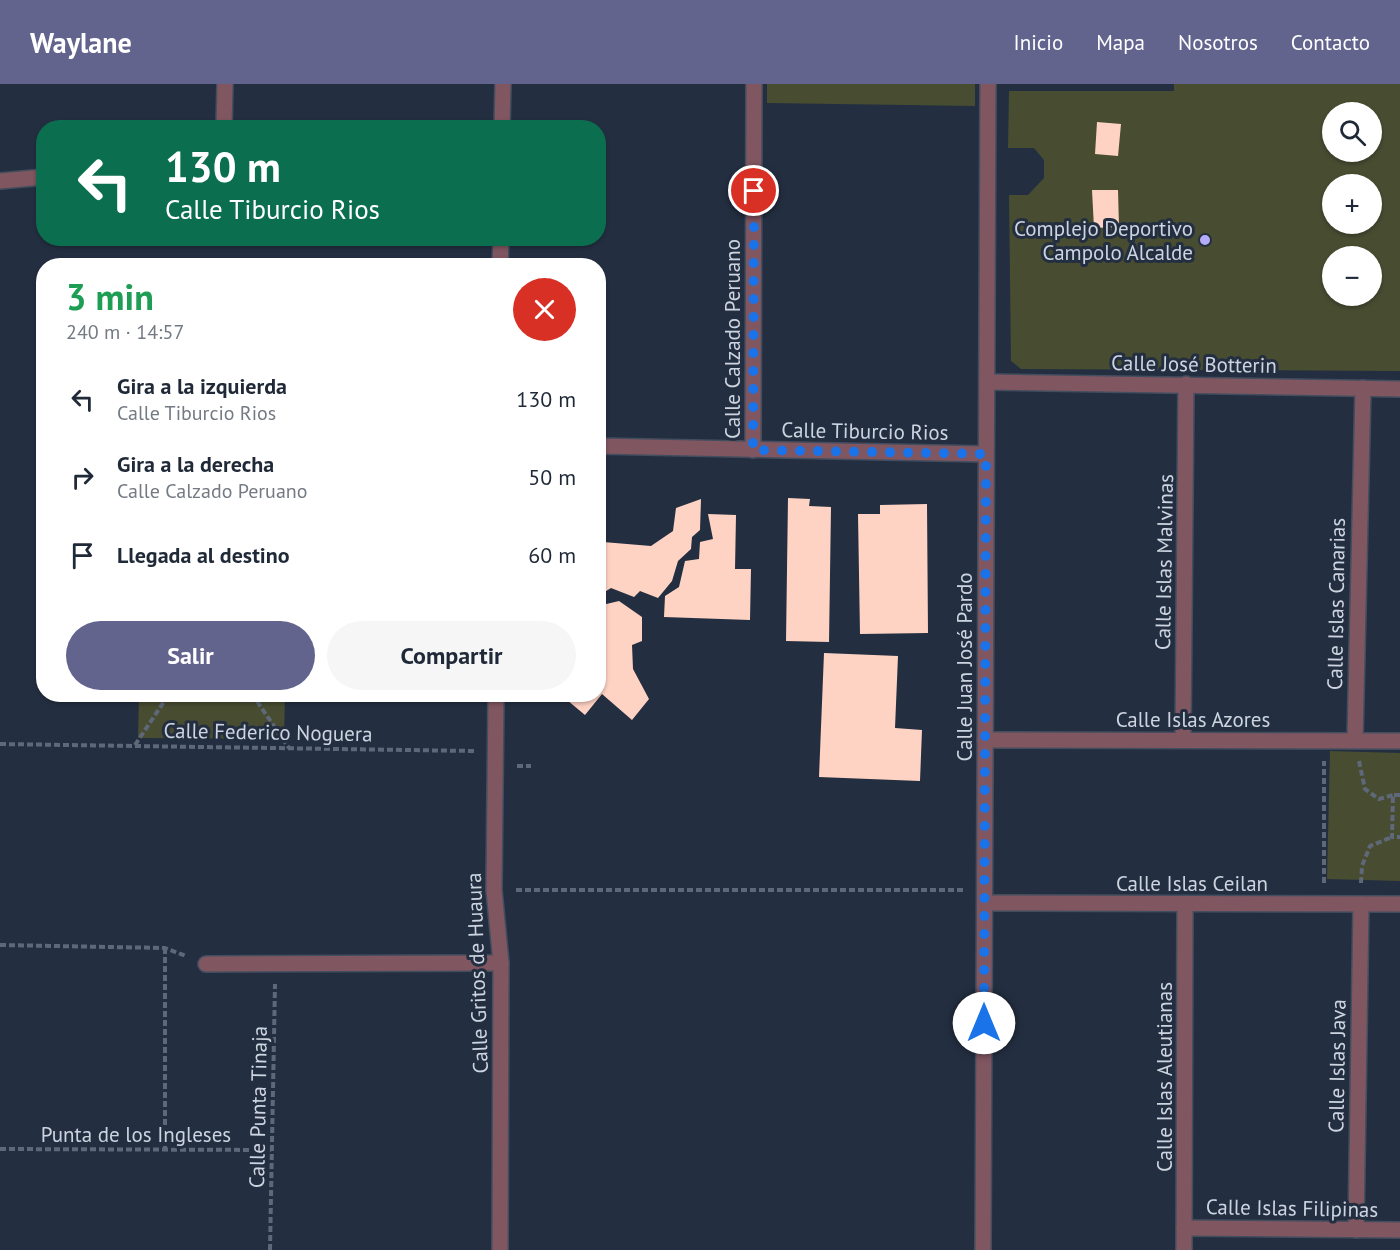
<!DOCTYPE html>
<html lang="es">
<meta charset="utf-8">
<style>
:root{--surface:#fff;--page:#f6f6f7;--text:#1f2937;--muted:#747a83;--accent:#62648e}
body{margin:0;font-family:"PT Sans",sans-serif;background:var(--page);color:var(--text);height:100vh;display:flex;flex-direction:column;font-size:22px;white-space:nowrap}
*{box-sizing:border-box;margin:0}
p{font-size:20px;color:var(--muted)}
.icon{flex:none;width:33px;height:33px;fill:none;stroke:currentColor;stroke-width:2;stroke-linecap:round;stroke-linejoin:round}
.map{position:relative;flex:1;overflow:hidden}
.panel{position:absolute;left:36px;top:174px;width:570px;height:444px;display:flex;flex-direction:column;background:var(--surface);border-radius:24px;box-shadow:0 2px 4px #0004}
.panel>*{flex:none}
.banner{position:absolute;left:36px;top:36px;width:570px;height:126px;border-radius:24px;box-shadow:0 2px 4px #0004;background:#0b6e4f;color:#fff;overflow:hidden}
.fabs{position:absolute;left:1322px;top:18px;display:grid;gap:12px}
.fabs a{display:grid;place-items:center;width:60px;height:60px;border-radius:50%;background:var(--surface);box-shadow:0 2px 4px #0004;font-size:30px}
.pin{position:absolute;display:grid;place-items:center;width:51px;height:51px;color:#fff;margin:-26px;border:3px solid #fff;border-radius:50%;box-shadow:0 2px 6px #0007}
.me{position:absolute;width:66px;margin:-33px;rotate:0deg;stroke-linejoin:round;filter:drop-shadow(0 0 4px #0008)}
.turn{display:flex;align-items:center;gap:21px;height:126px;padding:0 30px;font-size:27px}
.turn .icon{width:78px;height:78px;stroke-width:2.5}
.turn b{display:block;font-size:42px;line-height:51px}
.round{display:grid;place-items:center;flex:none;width:63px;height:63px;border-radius:32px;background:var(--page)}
.summary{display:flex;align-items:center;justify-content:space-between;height:102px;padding:0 30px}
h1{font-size:36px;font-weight:800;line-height:45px;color:#1e9e55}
.button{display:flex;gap:12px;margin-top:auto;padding:12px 30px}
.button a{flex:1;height:69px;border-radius:36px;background:var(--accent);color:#fff;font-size:24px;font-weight:800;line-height:69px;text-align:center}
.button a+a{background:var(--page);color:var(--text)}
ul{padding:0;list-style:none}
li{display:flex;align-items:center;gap:18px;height:78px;padding:0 30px}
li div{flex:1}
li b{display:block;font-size:22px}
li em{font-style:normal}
header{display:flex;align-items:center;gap:36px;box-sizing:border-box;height:84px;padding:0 30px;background:var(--accent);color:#fff}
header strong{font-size:28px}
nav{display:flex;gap:33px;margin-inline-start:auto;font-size:21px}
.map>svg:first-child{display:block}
.green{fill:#484c31;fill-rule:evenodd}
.building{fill:#ffd3c4}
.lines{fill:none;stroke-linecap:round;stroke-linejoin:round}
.minor-casing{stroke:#424d5e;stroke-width:18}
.path{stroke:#5e6878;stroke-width:4;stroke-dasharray:6 3;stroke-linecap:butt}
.minor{stroke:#805661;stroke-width:15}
.route{stroke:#1a73e8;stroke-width:10;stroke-dasharray:0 18}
.poi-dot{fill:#b4acf9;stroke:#232f41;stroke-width:2}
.labels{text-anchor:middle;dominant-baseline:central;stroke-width:6;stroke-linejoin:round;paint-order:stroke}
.poi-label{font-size:21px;fill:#cdd4e0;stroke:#232f41;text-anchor:end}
.street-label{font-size:21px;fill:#cdd4e0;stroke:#232f41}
</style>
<header>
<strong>Waylane</strong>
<nav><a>Inicio</a><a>Mapa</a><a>Nosotros</a><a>Contacto</a></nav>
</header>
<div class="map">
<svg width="1400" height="1166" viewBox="0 0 1400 1166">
<rect width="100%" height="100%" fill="#232f41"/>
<g class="green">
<polygon points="767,0 975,0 975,22 767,19"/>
<path d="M 1174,0 L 1400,0 L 1400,287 L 1021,285 L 1011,277 L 1009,111 L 1028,111 L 1044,94 L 1044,76 L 1034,64 L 1008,64 L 1009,7 L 1174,7 ZM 1332,28 L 1371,28 L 1371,68 L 1332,68 ZM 1332,100 L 1371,100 L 1371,140 L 1332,140 ZM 1332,172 L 1371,172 L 1371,212 L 1332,212 Z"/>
<polygon points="139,611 285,611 284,655 138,654"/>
<polygon points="1330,667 1400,669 1400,797 1327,795"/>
</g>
<g class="building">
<polygon points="1097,38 1121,40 1118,72 1095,70"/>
<polygon points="1092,106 1118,106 1119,143 1094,144"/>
<polygon points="788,414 810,415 809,422 831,423 829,558 786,557"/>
<polygon points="701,415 700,446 692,453 691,465 678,477 672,497 658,514 640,507 634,513 611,504 598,512 598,454 603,458 651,462 673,447 676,424"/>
<polygon points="927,420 928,549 860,550 858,430 880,430 880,421"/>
<polygon points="708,430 736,431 735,485 751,485 750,536 664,533 665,512 679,503 685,477 699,475 700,458 713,455"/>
<polygon points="619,517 642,533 642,557 632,561 633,585 649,615 632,636 602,610 585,631 567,616 568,610 598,610 598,522"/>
<polygon points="824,569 898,572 895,644 922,646 920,697 819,693"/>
</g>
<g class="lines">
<defs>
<g id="minor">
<polyline points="224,44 225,0"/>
<polyline points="502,44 503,0"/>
<polyline points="0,97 44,93"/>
<polyline points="500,182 501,154"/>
<polyline points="987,298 1400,305"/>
<polyline points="598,362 986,370"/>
<polyline points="753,366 754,0"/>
<polyline points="496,610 494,806 501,879 500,1166"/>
<polyline points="985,656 1400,657"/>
<polyline points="1183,656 1186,300"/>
<polyline points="1355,656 1363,304"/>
<polyline points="985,819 1400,820"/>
<polyline points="206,880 501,879"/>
<polyline points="1184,1144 1400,1146"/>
<polyline points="1356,1146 1361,820"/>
<polyline points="983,1166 988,0"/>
<polyline points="1184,1166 1185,821"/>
</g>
</defs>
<use href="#minor" class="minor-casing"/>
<g class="path">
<polyline points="252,610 289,664"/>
<polyline points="0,660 474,667"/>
<polyline points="135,661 169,610"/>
<polyline points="1359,677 1365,705 1379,715 1393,711"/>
<polyline points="517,682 531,682"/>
<polyline points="1400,711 1393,711 1392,753 1400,753"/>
<polyline points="1324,799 1324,677"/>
<polyline points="1361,799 1362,782 1370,762 1392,753"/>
<polyline points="516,806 964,806"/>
<polyline points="0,861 165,864 186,872"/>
<polyline points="165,864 165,1065"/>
<polyline points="0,1065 271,1066"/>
<polyline points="270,1166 275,900"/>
</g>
<use href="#minor" class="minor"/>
</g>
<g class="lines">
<polyline class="route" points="754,107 753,366 986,370 984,939"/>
</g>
<circle class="poi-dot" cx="1205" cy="156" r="6"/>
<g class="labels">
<g class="poi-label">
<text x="1193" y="144">Complejo Deportivo<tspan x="1193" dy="24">Campolo Alcalde</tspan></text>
</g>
<g class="street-label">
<text transform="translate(732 255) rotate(-90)">Calle Calzado Peruano</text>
<text transform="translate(1194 280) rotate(1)">Calle José Botterin</text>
<text transform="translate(865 347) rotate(1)">Calle Tiburcio Rios</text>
<text transform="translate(1164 478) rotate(-89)">Calle Islas Malvinas</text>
<text transform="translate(1336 520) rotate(-89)">Calle Islas Canarias</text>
<text transform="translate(964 583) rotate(-90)">Calle Juan José Pardo</text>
<text x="1193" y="635">Calle Islas Azores</text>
<text transform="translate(268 648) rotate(1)">Calle Federico Noguera</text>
<text x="1192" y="799">Calle Islas Ceilan</text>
<text transform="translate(477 889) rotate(-92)">Calle Gritos de Huaura</text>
<text transform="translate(1337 982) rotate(-89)">Calle Islas Java</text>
<text transform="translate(1164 993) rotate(-90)">Calle Islas Aleutianas</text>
<text transform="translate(258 1023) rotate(-89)">Calle Punta Tinaja</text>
<text x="136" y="1050">Punta de los Ingleses</text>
<text transform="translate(1292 1124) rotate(1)">Calle Islas Filipinas</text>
</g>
</g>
</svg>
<div class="fabs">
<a><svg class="icon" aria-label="search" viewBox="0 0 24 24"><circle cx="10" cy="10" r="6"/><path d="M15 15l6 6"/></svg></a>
<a>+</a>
<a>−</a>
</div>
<div class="pin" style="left:754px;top:107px;background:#d93025"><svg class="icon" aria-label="arrive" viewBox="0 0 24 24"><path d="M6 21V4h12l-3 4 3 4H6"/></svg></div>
<svg class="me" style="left:984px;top:939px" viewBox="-20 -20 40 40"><circle r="19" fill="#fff"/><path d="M0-13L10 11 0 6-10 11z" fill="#1a73e8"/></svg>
<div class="banner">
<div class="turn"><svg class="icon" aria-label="left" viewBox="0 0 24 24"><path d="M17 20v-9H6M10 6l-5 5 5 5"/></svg><div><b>130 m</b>Calle Tiburcio Rios</div></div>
</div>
<section class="panel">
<div class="summary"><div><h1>3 min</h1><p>240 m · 14:57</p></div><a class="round" style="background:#d93025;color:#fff"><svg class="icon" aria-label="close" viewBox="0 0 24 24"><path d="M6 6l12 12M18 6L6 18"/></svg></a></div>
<ul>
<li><svg class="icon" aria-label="left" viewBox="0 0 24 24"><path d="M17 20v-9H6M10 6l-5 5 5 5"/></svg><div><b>Gira a la izquierda</b><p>Calle Tiburcio Rios</p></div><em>130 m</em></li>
<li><svg class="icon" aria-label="right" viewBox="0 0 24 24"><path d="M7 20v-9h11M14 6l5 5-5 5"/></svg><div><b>Gira a la derecha</b><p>Calle Calzado Peruano</p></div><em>50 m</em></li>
<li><svg class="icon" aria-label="arrive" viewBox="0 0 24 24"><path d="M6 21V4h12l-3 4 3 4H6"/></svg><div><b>Llegada al destino</b></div><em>60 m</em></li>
</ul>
<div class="button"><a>Salir</a><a>Compartir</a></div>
</section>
</div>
